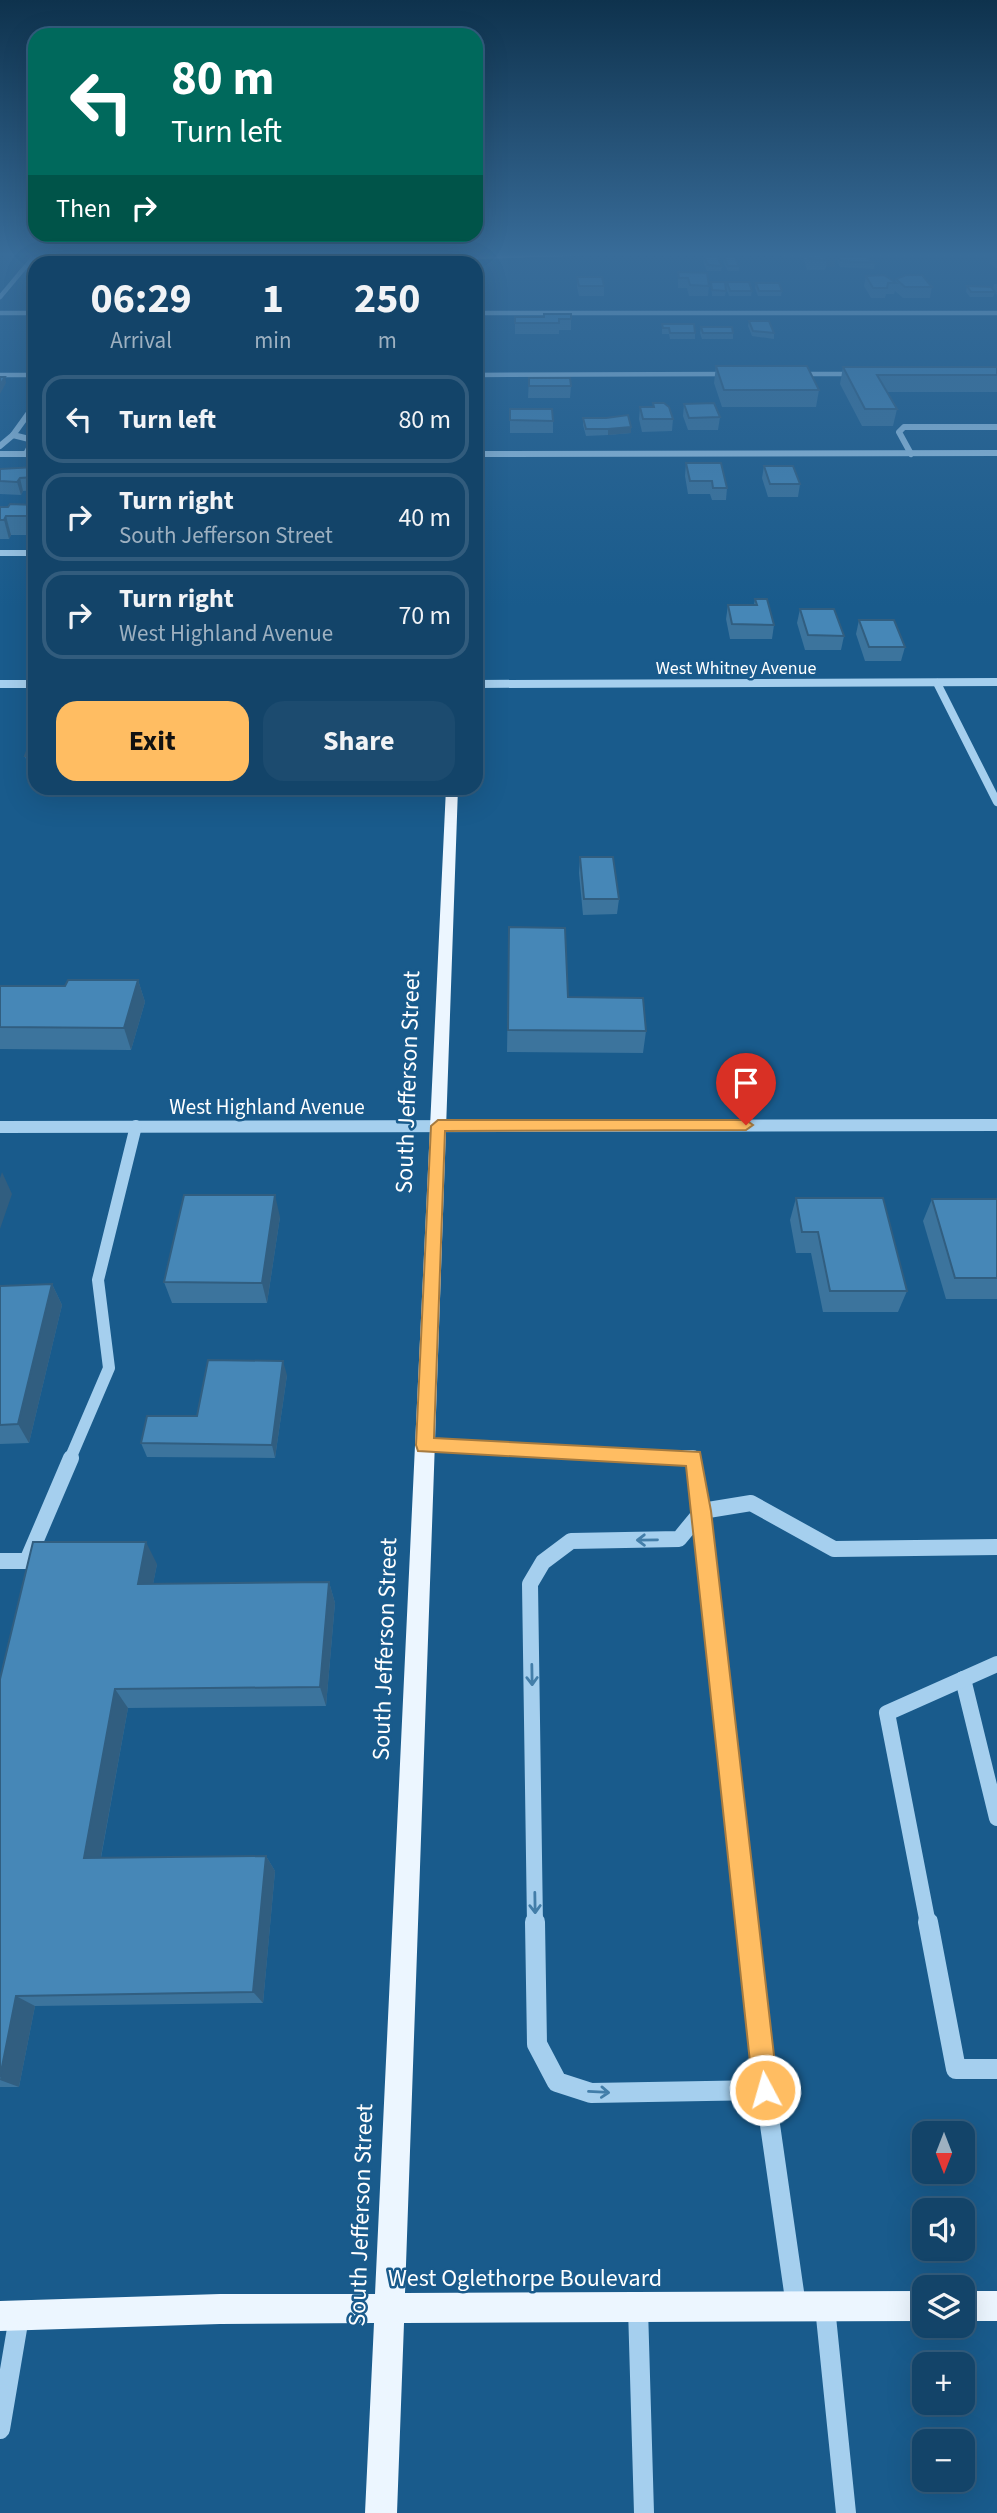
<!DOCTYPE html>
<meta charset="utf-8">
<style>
:root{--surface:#134469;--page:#1c4b6f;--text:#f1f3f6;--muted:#9db0c0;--line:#325c7d;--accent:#ffbd62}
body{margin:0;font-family:"Source Sans 3",sans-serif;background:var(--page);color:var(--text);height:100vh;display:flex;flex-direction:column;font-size:26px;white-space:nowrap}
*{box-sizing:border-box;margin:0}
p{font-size:23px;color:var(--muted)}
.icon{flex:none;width:38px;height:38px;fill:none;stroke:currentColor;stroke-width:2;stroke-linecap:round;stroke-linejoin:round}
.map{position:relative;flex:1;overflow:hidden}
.side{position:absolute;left:28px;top:256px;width:455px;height:539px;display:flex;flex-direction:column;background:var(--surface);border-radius:21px;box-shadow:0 7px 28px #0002,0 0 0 2px var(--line)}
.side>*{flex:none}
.hud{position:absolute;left:28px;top:28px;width:455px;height:214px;border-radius:21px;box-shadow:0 7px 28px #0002,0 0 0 2px var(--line);background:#00695c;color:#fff;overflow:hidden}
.needle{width:46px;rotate:180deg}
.buttons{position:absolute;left:912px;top:2121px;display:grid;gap:14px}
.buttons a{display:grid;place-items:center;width:63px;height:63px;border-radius:14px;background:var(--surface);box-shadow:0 7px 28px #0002,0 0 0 2px var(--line);font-size:35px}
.pin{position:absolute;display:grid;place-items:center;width:60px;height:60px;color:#fff;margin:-72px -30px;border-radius:50% 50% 50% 0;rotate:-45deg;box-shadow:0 0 7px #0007}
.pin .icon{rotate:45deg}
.me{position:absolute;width:77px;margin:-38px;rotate:354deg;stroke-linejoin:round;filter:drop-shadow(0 0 5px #0008)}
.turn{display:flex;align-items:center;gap:24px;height:147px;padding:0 28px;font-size:32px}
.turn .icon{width:91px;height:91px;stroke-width:2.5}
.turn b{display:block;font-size:49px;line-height:60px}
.then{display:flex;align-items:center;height:66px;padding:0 28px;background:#0003;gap:14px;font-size:26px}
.eta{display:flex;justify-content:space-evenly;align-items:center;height:119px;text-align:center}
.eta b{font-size:42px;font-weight:700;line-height:49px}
.button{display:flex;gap:14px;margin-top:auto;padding:14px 28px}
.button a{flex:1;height:80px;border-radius:21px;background:var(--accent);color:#111;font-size:28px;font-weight:700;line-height:80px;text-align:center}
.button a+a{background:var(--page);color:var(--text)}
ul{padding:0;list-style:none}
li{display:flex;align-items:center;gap:21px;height:88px;margin:0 14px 10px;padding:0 14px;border:4px solid var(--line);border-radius:21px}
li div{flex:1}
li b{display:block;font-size:26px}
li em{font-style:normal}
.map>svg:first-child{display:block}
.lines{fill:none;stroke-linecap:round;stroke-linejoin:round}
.minor-far5{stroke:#a5cfee;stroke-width:4.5}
.minor-far4{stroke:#a5cfee;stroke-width:6}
.minor-far3{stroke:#a5cfee;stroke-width:8}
.minor-far2{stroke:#a5cfee;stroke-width:12}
.minor-far1{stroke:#a5cfee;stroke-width:16}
.minor{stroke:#a5cfee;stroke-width:20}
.major{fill:#ecf6ff;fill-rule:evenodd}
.wall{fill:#3c749d}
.shaded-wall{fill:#315e80}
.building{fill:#4687b7;stroke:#315e80;stroke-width:2}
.oneway{stroke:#437ea9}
.route{fill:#ffbd62;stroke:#a67b40;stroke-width:2}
.labels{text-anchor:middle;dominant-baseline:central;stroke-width:5;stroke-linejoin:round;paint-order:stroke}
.far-street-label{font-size:18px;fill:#fff;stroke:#195b8c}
.street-label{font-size:21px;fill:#fff;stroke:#195b8c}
.near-street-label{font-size:24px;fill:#fff;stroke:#195b8c}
</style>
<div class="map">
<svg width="997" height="2513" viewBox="0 0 997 2513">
<rect width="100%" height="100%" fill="#195b8c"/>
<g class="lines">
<g class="minor-far5">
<polyline points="783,254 997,254"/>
<polyline points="33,257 474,257 474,254"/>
<polyline points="0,297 36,254"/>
<polyline points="0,313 35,313"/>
<polyline points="476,313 997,313"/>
<polyline points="794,374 857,374"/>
<polyline points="0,375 35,375"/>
<polyline points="476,375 731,374"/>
</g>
<g class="minor-far4">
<polyline points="13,435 33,440 26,454"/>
<polyline points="0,446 13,435 31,410 35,410"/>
<polyline points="0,454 35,454"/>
<polyline points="476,454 997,453"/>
<polyline points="911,454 899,432 904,427 997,427"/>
<polyline points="0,553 35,553"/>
</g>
<g class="minor-far3">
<polyline points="937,683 997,802"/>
<polyline points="0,684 35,684"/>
<polyline points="476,684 997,682"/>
</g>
<g class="minor-far2">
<polyline points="0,1127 997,1125"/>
<polyline points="425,1445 693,1459"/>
<polyline points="70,1459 109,1368 98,1280 136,1126"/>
</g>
<g class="minor-far1">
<polyline points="684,1458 693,1458 702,1511 747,1924"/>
<polyline points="0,1561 27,1561 71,1458"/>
<polyline points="963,1679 997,1818"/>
<polyline points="535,1924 530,1584 543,1562 571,1541 679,1539 702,1511 751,1503 834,1549 997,1547"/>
<polyline points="928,1924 887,1713 997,1664"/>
</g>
<g class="minor">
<polyline points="535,1922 537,2044 557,2082 591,2093 765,2090"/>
<polyline points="747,1922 765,2090 796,2306"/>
<polyline points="928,1922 956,2069 997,2069"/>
<polyline points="825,2307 846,2513"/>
<polyline points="638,2308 644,2513"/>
<polyline points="0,2429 19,2317"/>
</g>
<g class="major">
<polygon points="634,254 477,259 476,263 471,262 474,255"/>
<polygon points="446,788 458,788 405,2293 924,2291 924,2321 404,2323 397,2513 365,2513 374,2323 220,2324 0,2331 0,2301 220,2294 375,2294"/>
<rect x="962" y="2291" width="35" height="30"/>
</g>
</g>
<g class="wall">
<polygon points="805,254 834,254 836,256 834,267 826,267 825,270 807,270 804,260"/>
<polygon points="704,257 722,266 721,271 707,271 703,262"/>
<polygon points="724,257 739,266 739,271 728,271 723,262"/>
<polygon points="838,257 875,263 874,269 840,267 838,262"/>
<polygon points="991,258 997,258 997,269 990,263"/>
<polygon points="678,272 709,286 708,296 689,296 687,288 678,288"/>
<polygon points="866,276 895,283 896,279 932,287 930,298 903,298 895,291 894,294 886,294 885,298 871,298 864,286"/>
<polygon points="577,277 604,286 604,296 579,296 577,287"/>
<polygon points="711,282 726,291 725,296 712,296"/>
<polygon points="727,282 752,291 751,296 729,296 726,288"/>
<polygon points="756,283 782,291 781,296 758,296 755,288"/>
<polygon points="994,284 997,284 997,295 993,289"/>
<polygon points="967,286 995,292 993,297 970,297 966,292"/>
<polygon points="515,317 571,319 571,330 559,330 559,334 515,334"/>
<polygon points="749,321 774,333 774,339 752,336 748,326"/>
<polygon points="662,324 695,333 695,339 670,339 669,334 662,334"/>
<polygon points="701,327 733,333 733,339 702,339 700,333"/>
<polygon points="716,366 819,390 816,407 722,407 714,383"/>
<polygon points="843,367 997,367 997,392 887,392 897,409 893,426 862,426 840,384"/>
<polygon points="529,378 571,386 570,398 528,398"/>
<polygon points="653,403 673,419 672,431 642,432 639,419 640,407 653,407"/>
<polygon points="684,404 720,417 718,430 688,430 683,416"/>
<polygon points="510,409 553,421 553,433 510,433"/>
<polygon points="583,418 631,427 631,433 608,435 586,436 583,425"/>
<polygon points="686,463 727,488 726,500 712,500 710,494 688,494 685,476"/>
<polygon points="764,466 800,484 798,497 768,497 762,478"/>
<polygon points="35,467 35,490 23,491 21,495 0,494 0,469"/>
<polygon points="35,505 35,535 11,535 9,539 0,539 0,507"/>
<polygon points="755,599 774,625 772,639 730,639 726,619 728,605 754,605"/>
<polygon points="800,609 844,636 841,650 805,650 797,623"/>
<polygon points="859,620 905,647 901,661 865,661 856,634"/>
<polygon points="35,730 35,771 30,771 25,756"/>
<polygon points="580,857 619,899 617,914 583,915 579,873"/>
<polygon points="509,927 568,997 646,1031 643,1053 507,1052"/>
<polygon points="138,980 145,1002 131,1050 0,1049 0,986 65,986"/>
<polygon points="796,1198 907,1291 898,1312 823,1312 811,1253 796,1253 790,1220"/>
<polygon points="932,1199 997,1199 997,1299 946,1299 923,1221"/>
<polygon points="280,1217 267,1303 172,1303 164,1282"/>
<polygon points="52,1284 62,1305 29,1443 0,1444 0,1286"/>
<polygon points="287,1375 275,1458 147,1457 141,1443"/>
<polygon points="157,1564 153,1584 329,1582 335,1603 326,1706 128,1708 101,1858 266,1856 275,1871 263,2003 35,2006 19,2087 0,2087 0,1679"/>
</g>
<g class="shaded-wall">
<polygon points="836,256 834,267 826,267 827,260 825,257"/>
<polygon points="5,377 6,383 0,394 0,385"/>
<polygon points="631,427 631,433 608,435 608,429"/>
<polygon points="20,478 23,491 21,495 17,482"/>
<polygon points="6,516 11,535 9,539 4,520"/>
<polygon points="138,980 145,1002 131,1050 124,1028"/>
<polygon points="2,1172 12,1194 0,1229 0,1178"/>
<polygon points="275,1195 280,1217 267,1303 262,1283"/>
<polygon points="52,1284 62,1305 29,1443 18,1424"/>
<polygon points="283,1361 287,1375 275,1458 272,1445"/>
<polygon points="146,1542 157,1564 149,1605 138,1584"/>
<polygon points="329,1582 335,1603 326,1706 320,1687"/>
<polygon points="115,1689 128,1708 98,1873 84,1858"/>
<polygon points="266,1856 275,1871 263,2003 253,1992"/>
<polygon points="16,1996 35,2006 19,2087 0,2080"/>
</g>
<g class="building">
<polygon points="807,254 834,254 836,256 825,257 827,260 809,259"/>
<polygon points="850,256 864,256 875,263 841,261 838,257"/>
<polygon points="704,257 717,257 722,266 708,265"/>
<polygon points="724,257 735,257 739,266 728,266"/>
<polygon points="416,261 428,261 427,262 416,262"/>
<polygon points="678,272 707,273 709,286 690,285 688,278 679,278"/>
<polygon points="884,275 896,283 888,283 887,288 873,288 866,276"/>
<polygon points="906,275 922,275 932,287 905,287 896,279"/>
<polygon points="577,277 602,277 604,286 579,286"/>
<polygon points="711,282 725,282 726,291 712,290"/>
<polygon points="727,282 749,282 752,291 730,291"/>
<polygon points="756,283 779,283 782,291 759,291"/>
<polygon points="967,286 991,287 995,292 971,292"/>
<polygon points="544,314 571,314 571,319 559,319 559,323 515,323 515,317 544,317"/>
<polygon points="749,321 769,321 774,333 753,331"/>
<polygon points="662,324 694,324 695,333 670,333 669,328 663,328"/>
<polygon points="701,327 732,327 733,333 703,333"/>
<polygon points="716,366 807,366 819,390 724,390"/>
<polygon points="843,367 997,367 997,375 877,375 897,409 865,409"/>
<polygon points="0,377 5,377 0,385"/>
<polygon points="529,378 570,378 571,386 529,386"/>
<polygon points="653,403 664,403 669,407 673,419 643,419 640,407 654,407"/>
<polygon points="714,403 720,417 689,418 684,404"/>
<polygon points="510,409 552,409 553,421 510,420"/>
<polygon points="628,415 631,427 608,429 586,429 583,418 606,418"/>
<polygon points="686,463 721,463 727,488 713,488 712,481 690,481"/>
<polygon points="764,466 793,466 800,484 770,484"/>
<polygon points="35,467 35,477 20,478 17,482 0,481 0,469"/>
<polygon points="10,504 35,505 35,516 6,516 4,520 0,520 0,507 8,507"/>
<polygon points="755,599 767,599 774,625 732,624 728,605 757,605"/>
<polygon points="800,609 834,609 844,636 808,635"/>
<polygon points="859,620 894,620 905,647 869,647"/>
<polygon points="35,730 35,756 25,756"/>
<polygon points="580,857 613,857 619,899 584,899"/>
<polygon points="509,927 565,928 568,997 643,998 646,1031 508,1030"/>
<polygon points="68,980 138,980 124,1028 0,1027 0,986 65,986"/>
<polygon points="184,1195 275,1195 262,1283 164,1282"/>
<polygon points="796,1198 883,1198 907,1291 830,1291 818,1232 802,1232"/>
<polygon points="932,1199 997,1199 997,1278 955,1278"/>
<polygon points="52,1284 18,1424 0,1425 0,1286"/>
<polygon points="208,1360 283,1361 272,1445 141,1443 147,1416 197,1416"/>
<polygon points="33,1542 146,1542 138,1584 329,1582 320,1687 115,1689 84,1858 266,1856 253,1992 16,1996 0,2077 0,1679"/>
</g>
<defs><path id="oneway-shaft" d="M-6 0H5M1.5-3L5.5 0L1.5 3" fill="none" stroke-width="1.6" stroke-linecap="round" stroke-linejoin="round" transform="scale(1.75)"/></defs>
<g class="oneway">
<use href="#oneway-shaft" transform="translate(647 1540) rotate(179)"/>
<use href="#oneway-shaft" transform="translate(532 1675) rotate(89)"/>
<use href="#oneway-shaft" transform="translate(535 1903) rotate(89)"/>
<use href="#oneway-shaft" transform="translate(599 2092) rotate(3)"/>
</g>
<linearGradient id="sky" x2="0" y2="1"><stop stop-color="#0e324d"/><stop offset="0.42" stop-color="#386c99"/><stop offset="1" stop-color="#386c99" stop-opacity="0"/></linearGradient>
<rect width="997" height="606" fill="url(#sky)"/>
<polygon class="route" points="438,1120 746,1120 753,1125 746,1130 445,1131 434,1438 700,1452 711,1511 778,2090 774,2099 765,2103 757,2099 753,2090 686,1466 418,1451 416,1445 431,1126"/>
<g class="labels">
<g class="far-street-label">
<text x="736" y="668">West Whitney Avenue</text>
</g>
<g class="street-label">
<text x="267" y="1107">West Highland Avenue</text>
</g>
<g class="near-street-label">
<text transform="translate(408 1082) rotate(-88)">South Jefferson Street</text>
<text transform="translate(385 1649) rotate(-88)">South Jefferson Street</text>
<text transform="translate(361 2215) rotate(-88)">South Jefferson Street</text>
<text x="525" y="2278">West Oglethorpe Boulevard</text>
</g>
</g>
</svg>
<div class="buttons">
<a><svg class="needle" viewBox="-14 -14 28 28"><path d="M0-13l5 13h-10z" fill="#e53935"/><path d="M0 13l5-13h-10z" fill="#9db0c0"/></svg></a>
<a><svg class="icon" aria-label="sound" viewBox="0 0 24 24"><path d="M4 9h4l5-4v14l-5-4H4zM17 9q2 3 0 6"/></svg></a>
<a><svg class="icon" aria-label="layers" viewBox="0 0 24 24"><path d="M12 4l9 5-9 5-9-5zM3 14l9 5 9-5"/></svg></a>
<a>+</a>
<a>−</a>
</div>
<div class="pin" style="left:746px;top:1125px;background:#d93025"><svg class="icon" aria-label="arrive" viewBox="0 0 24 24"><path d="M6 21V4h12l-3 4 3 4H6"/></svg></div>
<svg class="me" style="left:765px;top:2090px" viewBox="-20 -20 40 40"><circle r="17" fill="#ffbd62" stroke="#fff" stroke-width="3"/><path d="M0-11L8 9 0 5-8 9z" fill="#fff"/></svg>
<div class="hud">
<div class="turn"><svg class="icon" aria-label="left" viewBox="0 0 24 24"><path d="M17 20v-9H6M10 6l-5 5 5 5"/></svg><div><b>80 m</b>Turn left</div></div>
<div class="then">Then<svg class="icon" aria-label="right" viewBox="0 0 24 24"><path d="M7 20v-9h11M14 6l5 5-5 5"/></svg></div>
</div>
<section class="side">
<div class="eta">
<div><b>06:29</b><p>Arrival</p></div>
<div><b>1</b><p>min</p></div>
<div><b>250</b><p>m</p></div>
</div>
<ul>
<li><svg class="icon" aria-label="left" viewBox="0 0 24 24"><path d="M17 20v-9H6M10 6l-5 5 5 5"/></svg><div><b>Turn left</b></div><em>80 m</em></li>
<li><svg class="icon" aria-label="right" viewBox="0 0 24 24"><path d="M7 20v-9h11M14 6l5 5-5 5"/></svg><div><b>Turn right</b><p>South Jefferson Street</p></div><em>40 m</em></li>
<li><svg class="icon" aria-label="right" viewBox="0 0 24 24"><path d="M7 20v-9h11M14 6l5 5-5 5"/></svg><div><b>Turn right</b><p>West Highland Avenue</p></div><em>70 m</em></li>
</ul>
<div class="button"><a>Exit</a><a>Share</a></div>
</section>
</div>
